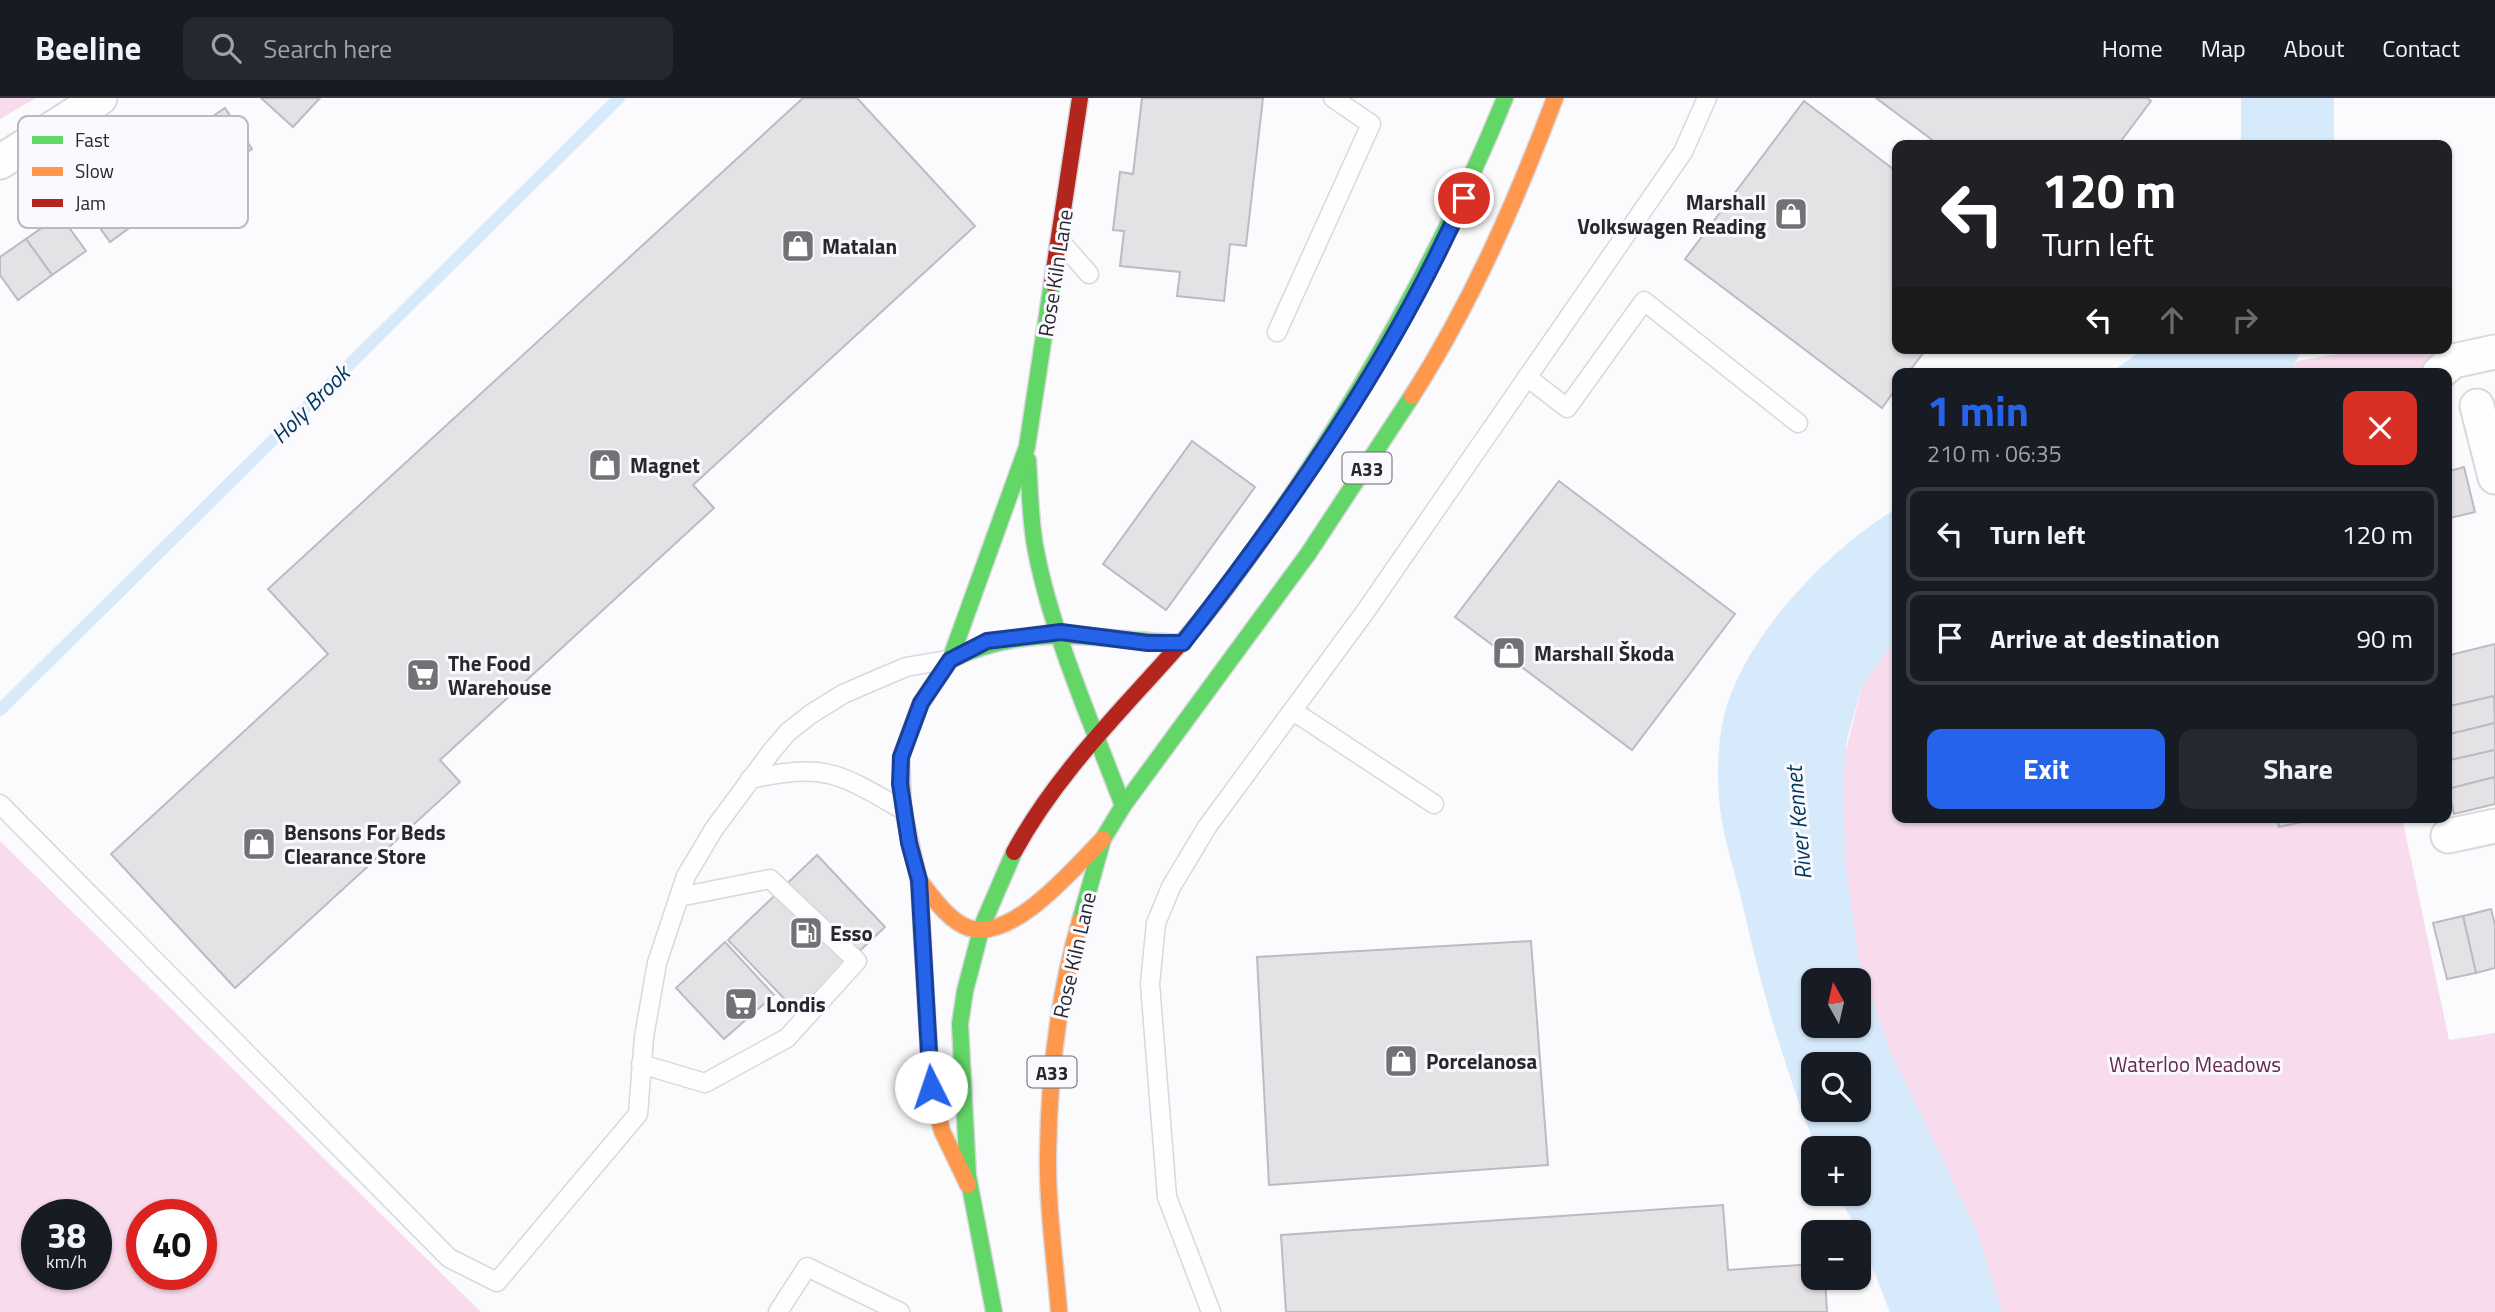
<!DOCTYPE html>
<meta charset="utf-8">
<style>
:root{--surface:#171b24;--page:#242831;--text:#f1f3f6;--muted:#9ea1a6;--line:#363941;--accent:#2563eb}
body{margin:0;font-family:"Titillium Web",sans-serif;background:var(--page);color:var(--text);height:100vh;display:flex;flex-direction:column;font-size:26px;white-space:nowrap}
*{box-sizing:border-box;margin:0}
p{font-size:23px;color:var(--muted)}
.icon{flex:none;width:38px;height:38px;fill:none;stroke:currentColor;stroke-width:2;stroke-linecap:round;stroke-linejoin:round}
.map{position:relative;flex:1;overflow:hidden}
.panel{position:absolute;left:1892px;top:270px;width:560px;height:455px;display:flex;flex-direction:column;background:var(--surface);border-radius:14px;box-shadow:0 2px 5px #0004}
.panel>*{flex:none}
.hud{position:absolute;left:1892px;top:42px;width:560px;height:214px;border-radius:14px;box-shadow:0 2px 5px #0004;background:#202124;color:#fff;overflow:hidden}
.needle{width:46px;rotate:352deg}
.fabs{position:absolute;left:1801px;top:870px;display:grid;gap:14px}
.fabs a{display:grid;place-items:center;width:70px;height:70px;border-radius:14px;background:var(--surface);box-shadow:0 2px 5px #0004;font-size:35px}
.speed{position:absolute;left:21px;top:1101px;display:flex;gap:14px;font-size:35px;font-weight:700;text-align:center}
.speed>*{display:grid;place-content:center;width:91px;height:91px;border-radius:50%;background:var(--surface);box-shadow:0 2px 5px #0004;line-height:1}
.speed small{font-size:18px;font-weight:400}
.speed .limit{border:10px solid #d22;background:#fff;color:#111}
.pin{position:absolute;display:grid;place-items:center;width:60px;height:60px;color:#fff;margin:-30px;border:4px solid #fff;border-radius:50%;box-shadow:0 2px 7px #0007}
.me{position:absolute;width:77px;margin:-38px;rotate:356deg;stroke-linejoin:round;filter:drop-shadow(0 0 5px #0008)}
.turn{display:flex;align-items:center;gap:24px;height:147px;padding:0 35px;font-size:32px}
.turn .icon{width:91px;height:91px;stroke-width:2.5}
.turn b{display:block;font-size:49px;line-height:60px}
.lanes{display:flex;align-items:center;height:66px;padding:0 35px;background:#0003;justify-content:center;gap:35px;direction:ltr}
.lanes .off{opacity:.35}
.round{display:grid;place-items:center;flex:none;width:74px;height:74px;border-radius:14px;background:var(--page)}
.summary{display:flex;align-items:center;justify-content:space-between;height:119px;padding:0 35px}
h1{font-size:42px;font-weight:700;line-height:52px;color:var(--accent)}
.cta{display:flex;gap:14px;margin-top:auto;padding:14px 35px}
.cta a{flex:1;height:80px;border-radius:14px;background:var(--accent);color:#fff;font-size:28px;font-weight:700;line-height:80px;text-align:center}
.cta a+a{background:var(--page);color:var(--text)}
ul{padding:0;list-style:none}
li{display:flex;align-items:center;gap:21px;height:94px;margin:0 14px 10px;padding:0 21px;border:4px solid var(--line);border-radius:14px}
li div{flex:1}
li b{display:block;font-size:26px}
li em{font-style:normal}
header{display:flex;align-items:center;gap:42px;box-sizing:border-box;height:98px;padding:0 35px;background:var(--surface);border-bottom:2px solid var(--line)}
header strong{font-size:33px}
nav{display:flex;gap:38px;margin-inline-start:auto;font-size:24px}
.search{width:490px;height:63px;background:var(--page);display:flex;align-items:center;gap:18px;box-sizing:border-box;padding:0 24px;border-radius:14px;color:var(--muted);font-size:26px}
.map>svg:first-child{display:block}
.green{fill:#f8dced;fill-rule:evenodd}
.water{fill:#d6eafc;fill-rule:evenodd}
.lines{fill:none;stroke-linecap:round;stroke-linejoin:round}
.stream{stroke:#d6eafc;stroke-width:12}
.building{fill:#e5e2e6;stroke:#bdbbbf;stroke-width:2}
.lane-casing{stroke:#d8d8dd;stroke-width:21}
.street-casing{stroke:#d8d8dd;stroke-width:37}
.fast-casing{stroke:#d8d8dd;stroke-width:19}
.slow-casing{stroke:#d8d8dd;stroke-width:19}
.jam-casing{stroke:#d8d8dd;stroke-width:19}
.lane{stroke:#fefeff;stroke-width:18}
.street{stroke:#fefeff;stroke-width:33}
.fast{stroke:#63d668;stroke-width:16}
.slow{stroke:#ff974d;stroke-width:16}
.jam{stroke:#b3261e;stroke-width:16}
.route-casing{stroke:#184099;stroke-width:18}
.route{stroke:#2563eb;stroke-width:12}
.labels{text-anchor:middle;dominant-baseline:central;stroke-width:6;stroke-linejoin:round;paint-order:stroke}
.shield{fill:#fafafe;stroke:#67666c;stroke-width:2}
.shield-label{font-size:19px;font-weight:bold;fill:#28262e}
.poi-label{font-size:21px;font-weight:bold;fill:#28262e;stroke:#fafafe;text-anchor:start}
.street-label{font-size:21px;fill:#28262e;stroke:#fafafe}
.park-label{font-size:21px;fill:#672752;stroke:#fafafe}
.water-label{font-size:23px;font-style:italic;fill:#00375d;stroke:#fafafe}
.key{fill:#fafafe;stroke:#bbbac0;stroke-width:2}
.key-label{font-size:19px;fill:#28262e}
</style>
<header>
<strong>Beeline</strong>
<div class="search"><svg class="icon" aria-label="search" viewBox="0 0 24 24"><circle cx="10" cy="10" r="6"/><path d="M15 15l6 6"/></svg>Search here</div>
<nav><a>Home</a><a>Map</a><a>About</a><a>Contact</a></nav>
</header>
<div class="map">
<svg width="2495" height="1214" viewBox="0 0 2495 1214">
<rect width="100%" height="100%" fill="#fbfbfd"/>
<g class="green">
<polygon points="0,0 36,0 0,21"/>
<polygon points="2371,250 2432,250 2433,260 2416,275 2291,275 2297,263"/>
<polygon points="1897,539 1897,719 2277,719 2279,729 2324,719 2402,719 2449,942 2495,935 2495,1214 1993,1214 1878,949 1844,796 1835,648 1846,652 1862,588"/>
<path d="M 0,743 L 481,1214 L 0,1214 ZM 37,1116 L 96,1116 L 96,1176 L 37,1176 ZM 142,1116 L 201,1116 L 201,1176 L 142,1176 Z"/>
</g>
<g class="water">
<rect x="2241" y="0" width="93" height="47"/>
<polygon points="2144,250 2302,250 2291,275 2111,275"/>
<path d="M 1897,410 L 1897,539 L 1862,588 L 1847,641 L 1843,683 L 1846,770 L 1859,863 L 1889,950 L 1977,1133 L 2002,1214 L 1890,1214 L 1858,1134 L 1838,1096 L 1858,1096 L 1858,1050 L 1816,1050 C 1786,974 1763,897 1745,817 C 1737,778 1721,737 1719,698 C 1717,672 1718,643 1724,618 C 1744,538 1828,452 1897,410 ZM 1813,882 L 1858,882 L 1858,928 L 1813,928 ZM 1813,966 L 1858,966 L 1858,1012 L 1813,1012 Z"/>
</g>
<g class="lines">
<polyline class="stream" points="0,612 619,0"/>
</g>
<g class="building">
<polygon points="261,0 320,0 293,29"/>
<polygon points="803,0 857,0 975,128 693,387 714,410 440,662 460,684 235,890 111,756 328,556 268,491"/>
<polygon points="1142,0 1263,0 1246,148 1230,146 1224,203 1177,198 1180,174 1120,168 1124,133 1113,132 1120,74 1133,76"/>
<polygon points="1876,0 2147,0 2151,3 2118,47 1939,47"/>
<polygon points="1804,3 1897,74 1897,250 1927,250 1908,275 1897,275 1897,289 1882,310 1685,161"/>
<polygon points="225,10 252,51 225,70 197,29"/>
<polygon points="118,85 143,120 110,144 85,109"/>
<polygon points="60,117 86,153 52,177 26,141"/>
<polygon points="26,141 52,177 18,202 0,177 0,159"/>
<polygon points="1192,343 1255,389 1166,512 1103,466"/>
<polygon points="2464,369 2475,414 2446,421 2446,374"/>
<polygon points="1559,383 1735,516 1632,652 1455,519"/>
<polygon points="2495,546 2495,598 2446,609 2446,558"/>
<polygon points="2494,598 2495,625 2446,637 2446,609"/>
<polygon points="2495,625 2495,652 2446,663 2446,637"/>
<polygon points="2495,652 2495,679 2448,691 2446,663"/>
<polygon points="2495,679 2495,706 2454,716 2448,691"/>
<polygon points="2277,719 2324,719 2279,729"/>
<polygon points="817,757 885,829 796,913 728,842"/>
<polygon points="2491,811 2495,827 2495,870 2476,875 2463,818"/>
<polygon points="2463,818 2476,875 2447,881 2433,825"/>
<polygon points="1531,843 1548,1067 1269,1087 1257,859"/>
<polygon points="725,844 774,897 724,941 676,890"/>
<polygon points="1723,1107 1728,1172 1813,1166 1813,1180 1825,1180 1827,1214 1286,1214 1281,1137"/>
</g>
<g class="lines">
<defs>
<g id="lane">
<polyline points="1060,143 1089,176"/>
<polyline points="1277,234 1371,26 1333,0"/>
<polyline points="1527,279 1567,310 1644,203 1798,325"/>
<polyline points="1293,613 1434,706"/>
<path d="M 750,681 C 826,665 837,674 903,712"/>
<polyline points="0,706 449,1160 497,1184 638,1016 644,939 657,865 686,778 714,731 771,654 788,634 811,616 843,596 906,569 947,562"/>
<polyline points="641,966 705,985 787,940 857,863 770,781 679,799"/>
<polyline points="778,1214 807,1169 900,1214"/>
<polyline points="1211,1214 1167,1099 1150,886 1156,825 1171,789 1207,729 1365,514 1683,54 1707,0"/>
</g>
<g id="street">
<polyline points="0,64 100,0"/>
<polyline points="2439,275 2453,263 2495,254"/>
<polyline points="2477,308 2495,379"/>
<polyline points="2448,738 2495,728"/>
</g>
<g id="fast">
<path d="M 1028,362 C 1030,392 1030,424 1036,453 C 1052,536 1093,628 1123,708"/>
<path d="M 1230,485 C 1341,333 1434,174 1505,0"/>
<path d="M 950,562 C 1033,523 1096,542 1183,545"/>
<polyline points="916,618 921,605 950,562 1027,349 1052,185"/>
<polyline points="1080,823 1103,741 1123,708 1308,456 1412,298"/>
<polyline points="994,1214 968,1078 960,926 965,893 982,828 1014,754"/>
</g>
<g id="slow">
<path d="M 1412,298 C 1472,204 1516,103 1555,0"/>
<polyline points="916,618 901,659 903,712 919,782 931,989 942,1033 968,1087"/>
<path d="M 919,782 C 932,798 948,823 969,830 C 1013,844 1075,769 1103,741"/>
<path d="M 1059,1214 C 1055,1161 1047,1107 1048,1055 C 1049,976 1058,899 1080,823"/>
</g>
<g id="jam">
<polyline points="1052,185 1080,0"/>
<path d="M 1014,754 C 1070,651 1161,578 1230,485"/>
</g>
</defs>
<use href="#lane" class="lane-casing"/>
<use href="#street" class="street-casing"/>
<use href="#fast" class="fast-casing"/>
<use href="#slow" class="slow-casing"/>
<use href="#jam" class="jam-casing"/>
<use href="#lane" class="lane"/>
<use href="#street" class="street"/>
<use href="#fast" class="fast"/>
<use href="#slow" class="slow"/>
<use href="#jam" class="jam"/>
</g>
<g class="lines">
<defs>
<path id="route" d="M 931,989 L 919,782 L 909,745 L 900,686 L 901,659 L 921,605 L 950,562 L 987,543 L 1061,534 L 1148,545 L 1183,545 C 1290,408 1393,260 1464,100"/>
</defs>
<use href="#route" class="route-casing"/>
<use href="#route" class="route"/>
</g>
<defs>
<symbol id="shop-square" viewBox="-11 -11 22 22"><rect x="-9" y="-9" width="18" height="18" rx="4" fill="#727176" stroke="#fafafe"/><path d="M-5-2.5h2.3a2.7 3.5 0 0 1 5.4 0H5L5.5 6h-11ZM-1.5-2.5h3a1.5 2.3 0 0 0-3 0Z" fill="#fff"/></symbol>
<symbol id="supermarket-square" viewBox="-11 -11 22 22"><rect x="-9" y="-9" width="18" height="18" rx="4" fill="#727176" stroke="#fafafe"/><path d="M-6-5.5h2.5l.6 2H6L4.5 2H-2.5L-4.4-4H-6ZM-1.5 3.2a1.3 1.3 0 1 0 .1 0ZM3 3.2a1.3 1.3 0 1 0 .1 0Z" fill="#fff"/></symbol>
<symbol id="fuel-square" viewBox="-11 -11 22 22"><rect x="-9" y="-9" width="18" height="18" rx="4" fill="#727176" stroke="#fafafe"/><path d="M-5.5-6h7V0h2V4h1.3V-2.5L3-4.5l.8-.8L6-3V5H2.5V1h-1V6h-7ZM-4.2-4.7v3.2H.2V-4.7Z" fill="#fff"/></symbol>
</defs>
<g fill-rule="evenodd">
<use href="#shop-square" x="1772" y="97" width="38" height="38"/>
<use href="#shop-square" x="779" y="129" width="38" height="38"/>
<use href="#shop-square" x="586" y="348" width="38" height="38"/>
<use href="#shop-square" x="1490" y="536" width="38" height="38"/>
<use href="#supermarket-square" x="404" y="558" width="38" height="38"/>
<use href="#shop-square" x="240" y="727" width="38" height="38"/>
<use href="#fuel-square" x="787" y="816" width="38" height="38"/>
<use href="#supermarket-square" x="722" y="887" width="38" height="38"/>
<use href="#shop-square" x="1382" y="944" width="38" height="38"/>
</g>
<g class="labels">
<g class="shield">
<rect x="1342.5" y="354.5" width="49" height="31" rx="5"/>
<rect x="1027.5" y="958.5" width="49" height="31" rx="5"/>
</g>
<g class="shield-label">
<text x="1367" y="370">A33</text>
<text x="1052" y="974">A33</text>
</g>
<g class="poi-label">
<text x="1766" y="104" text-anchor="end">Marshall<tspan x="1766" dy="24">Volkswagen Reading</tspan></text>
<text x="822" y="148">Matalan</text>
<text x="630" y="367">Magnet</text>
<text x="1534" y="555">Marshall Škoda</text>
<text x="448" y="565">The Food<tspan x="448" dy="24">Warehouse</tspan></text>
<text x="284" y="734">Bensons For Beds<tspan x="284" dy="24">Clearance Store</tspan></text>
<text x="830" y="835">Esso</text>
<text x="766" y="906">Londis</text>
<text x="1426" y="963">Porcelanosa</text>
</g>
<g class="street-label">
<text transform="translate(1055 175) rotate(-81)">Rose Kiln Lane</text>
<text transform="translate(1074 857) rotate(-77)">Rose Kiln Lane</text>
</g>
<g class="park-label">
<text x="2195" y="966">Waterloo Meadows</text>
</g>
<g class="water-label">
<text transform="translate(310 306) rotate(-45)">Holy Brook</text>
<text transform="translate(1798 725) rotate(-95)">River Kennet</text>
</g>
</g>
<rect x="18" y="18" width="230" height="112" rx="10" class="key"/>
<rect x="32" y="38" width="31" height="8" fill="#63d668"/>
<rect x="32" y="69" width="31" height="9" fill="#ff974d"/>
<rect x="32" y="101" width="31" height="8" fill="#b3261e"/>
<g class="key-label">
<text x="75" y="49">Fast</text>
<text x="75" y="80">Slow</text>
<text x="75" y="112">Jam</text>
</g>
</svg>
<div class="fabs">
<a><svg class="needle" viewBox="-14 -14 28 28"><path d="M0-13l5 13h-10z" fill="#e53935"/><path d="M0 13l5-13h-10z" fill="#9ea1a6"/></svg></a>
<a><svg class="icon" aria-label="search" viewBox="0 0 24 24"><circle cx="10" cy="10" r="6"/><path d="M15 15l6 6"/></svg></a>
<a>+</a>
<a>−</a>
</div>
<div class="speed"><div>38<small>km/h</small></div><div class="limit">40</div></div>
<div class="pin" style="left:1464px;top:100px;background:#d93025"><svg class="icon" aria-label="arrive" viewBox="0 0 24 24"><path d="M6 21V4h12l-3 4 3 4H6"/></svg></div>
<svg class="me" style="left:931px;top:989px" viewBox="-20 -20 40 40"><circle r="19" fill="#fff"/><path d="M0-13L10 11 0 6-10 11z" fill="#2563eb"/></svg>
<div class="hud">
<div class="turn"><svg class="icon" aria-label="left" viewBox="0 0 24 24"><path d="M17 20v-9H6M10 6l-5 5 5 5"/></svg><div><b>120 m</b>Turn left</div></div>
<div class="lanes"><svg class="icon" aria-label="left" viewBox="0 0 24 24"><path d="M17 20v-9H6M10 6l-5 5 5 5"/></svg><svg class="icon off" aria-label="ahead" viewBox="0 0 24 24"><path d="M12 20V5M6 11l6-6 6 6"/></svg><svg class="icon off" aria-label="right" viewBox="0 0 24 24"><path d="M7 20v-9h11M14 6l5 5-5 5"/></svg></div>
</div>
<section class="panel">
<div class="summary"><div><h1>1 min</h1><p>210 m · 06:35</p></div><a class="round" style="background:#d93025;color:#fff"><svg class="icon" aria-label="close" viewBox="0 0 24 24"><path d="M6 6l12 12M18 6L6 18"/></svg></a></div>
<ul>
<li><svg class="icon" aria-label="left" viewBox="0 0 24 24"><path d="M17 20v-9H6M10 6l-5 5 5 5"/></svg><div><b>Turn left</b></div><em>120 m</em></li>
<li><svg class="icon" aria-label="arrive" viewBox="0 0 24 24"><path d="M6 21V4h12l-3 4 3 4H6"/></svg><div><b>Arrive at destination</b></div><em>90 m</em></li>
</ul>
<div class="cta"><a>Exit</a><a>Share</a></div>
</section>
</div>
